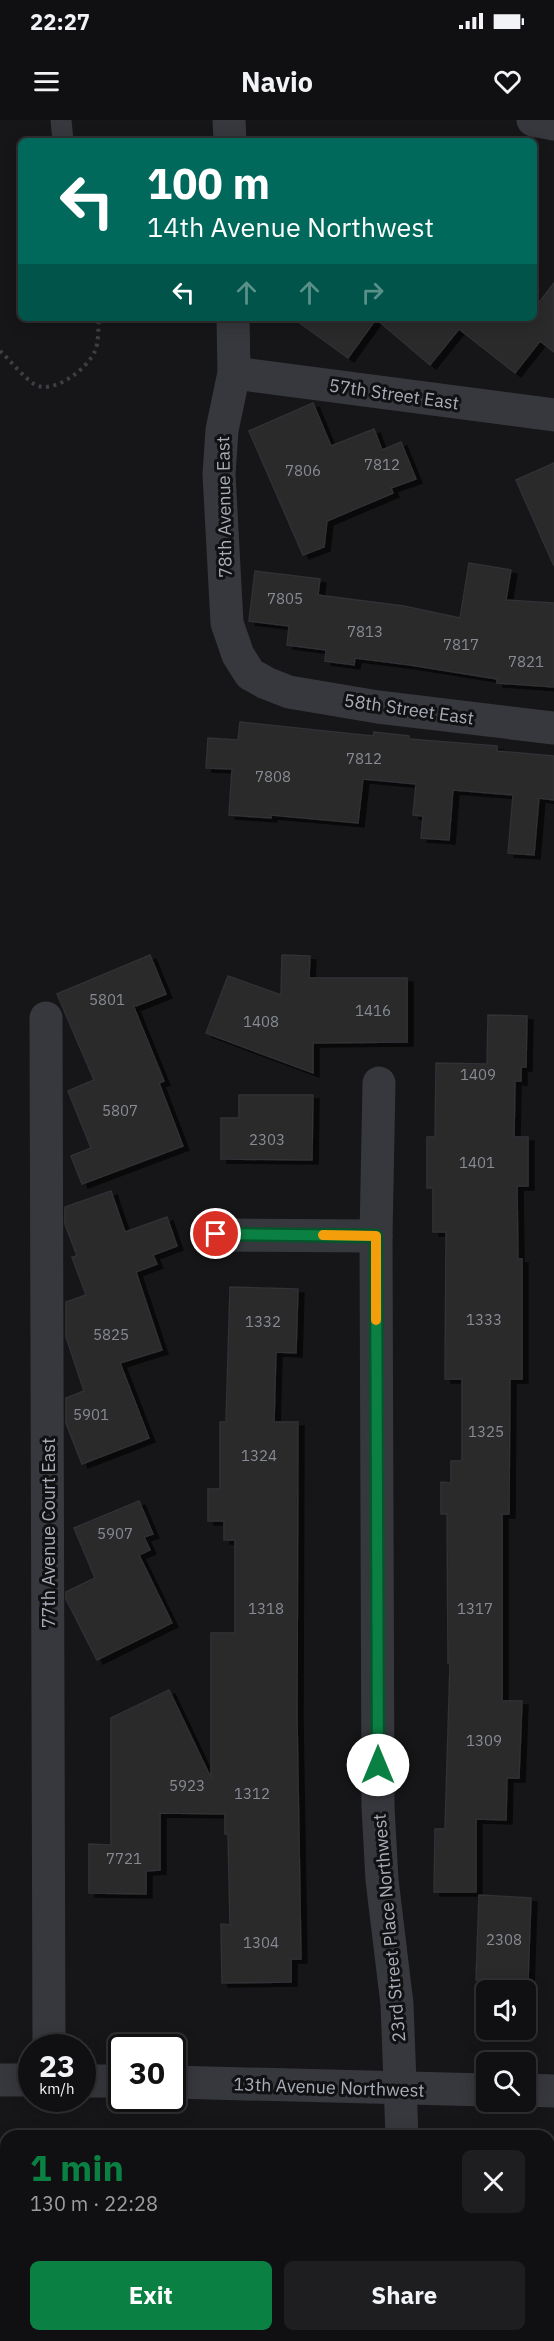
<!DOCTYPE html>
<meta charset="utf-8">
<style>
:root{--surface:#101012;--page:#1e1e20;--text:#f1f3f6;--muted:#9c9d9f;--line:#303032;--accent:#0b8043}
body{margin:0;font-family:"IBM Plex Sans",sans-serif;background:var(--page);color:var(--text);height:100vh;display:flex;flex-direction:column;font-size:22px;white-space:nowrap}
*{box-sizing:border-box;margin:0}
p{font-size:20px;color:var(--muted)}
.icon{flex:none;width:33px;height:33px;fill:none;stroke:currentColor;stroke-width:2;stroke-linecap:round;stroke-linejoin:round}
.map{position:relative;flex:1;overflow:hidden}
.drawer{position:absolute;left:0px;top:2010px;width:555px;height:212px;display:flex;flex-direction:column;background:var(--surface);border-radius:18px 18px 0 0;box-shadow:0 3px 15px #0003,0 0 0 2px var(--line)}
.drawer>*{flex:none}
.banner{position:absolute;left:18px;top:18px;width:519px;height:183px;border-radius:9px;box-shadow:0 3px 15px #0003,0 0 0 2px var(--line);background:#00695c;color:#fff;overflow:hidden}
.buttons{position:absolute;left:476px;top:1860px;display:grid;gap:12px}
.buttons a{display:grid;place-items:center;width:60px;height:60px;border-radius:9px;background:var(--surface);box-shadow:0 3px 15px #0003,0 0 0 2px var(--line);font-size:30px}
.speed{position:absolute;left:18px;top:1914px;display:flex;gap:12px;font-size:30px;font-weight:700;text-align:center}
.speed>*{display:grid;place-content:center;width:78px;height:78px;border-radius:50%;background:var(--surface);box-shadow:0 3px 15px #0003,0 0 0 2px var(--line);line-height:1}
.speed small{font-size:15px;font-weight:400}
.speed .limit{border:3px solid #111;border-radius:9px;background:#fff;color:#111}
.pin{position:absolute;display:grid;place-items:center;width:51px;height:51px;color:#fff;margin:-26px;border:3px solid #fff;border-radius:50%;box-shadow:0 2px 6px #0007}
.me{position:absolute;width:66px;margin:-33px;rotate:0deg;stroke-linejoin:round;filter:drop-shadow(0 0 4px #0008)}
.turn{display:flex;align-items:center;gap:21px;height:126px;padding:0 30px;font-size:27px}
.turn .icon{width:78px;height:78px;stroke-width:2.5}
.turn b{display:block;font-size:42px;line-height:51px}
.lanes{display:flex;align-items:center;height:57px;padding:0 30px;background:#0003;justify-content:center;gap:30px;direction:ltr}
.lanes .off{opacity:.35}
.round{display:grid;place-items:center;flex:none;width:63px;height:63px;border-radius:9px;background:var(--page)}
.headline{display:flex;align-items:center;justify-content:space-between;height:102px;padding:0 30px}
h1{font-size:36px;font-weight:700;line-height:45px;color:var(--accent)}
.cta{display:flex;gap:12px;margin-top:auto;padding:12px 30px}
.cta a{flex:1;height:69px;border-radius:9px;background:var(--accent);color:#fff;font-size:24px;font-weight:700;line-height:69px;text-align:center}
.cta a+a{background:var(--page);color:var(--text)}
.status{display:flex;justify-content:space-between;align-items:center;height:42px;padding:0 30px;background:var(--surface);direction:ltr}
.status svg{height:16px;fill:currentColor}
header{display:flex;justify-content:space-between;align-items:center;height:78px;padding:0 30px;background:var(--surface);font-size:27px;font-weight:700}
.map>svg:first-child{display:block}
.building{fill:#29292c;stroke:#303034;stroke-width:1.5;filter:url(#shadow)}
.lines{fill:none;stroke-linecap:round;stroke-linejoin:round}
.path{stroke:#3d3f44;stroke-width:4;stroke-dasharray:3 4.5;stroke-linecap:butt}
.service{stroke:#37383d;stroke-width:21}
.minor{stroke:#37383d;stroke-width:33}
.route-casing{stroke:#07532c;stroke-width:15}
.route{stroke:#0b8043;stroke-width:10}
.slow{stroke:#f59e0b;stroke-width:10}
.labels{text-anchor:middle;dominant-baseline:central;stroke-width:6;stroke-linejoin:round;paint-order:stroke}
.number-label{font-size:15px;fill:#888b94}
.street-label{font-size:18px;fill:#a8adb8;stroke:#111113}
</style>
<div class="status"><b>22:27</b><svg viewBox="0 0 49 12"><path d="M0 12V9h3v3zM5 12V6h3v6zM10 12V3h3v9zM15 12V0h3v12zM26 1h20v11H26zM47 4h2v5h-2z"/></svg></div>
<header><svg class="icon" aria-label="menu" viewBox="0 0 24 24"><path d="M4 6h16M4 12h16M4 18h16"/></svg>Navio<svg class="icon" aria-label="heart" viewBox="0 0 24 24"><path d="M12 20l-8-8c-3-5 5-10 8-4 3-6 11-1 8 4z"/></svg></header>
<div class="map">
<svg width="554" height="2221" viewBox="0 0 554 2221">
<defs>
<filter id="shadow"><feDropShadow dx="6" dy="4" stdDeviation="0" flood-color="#0009"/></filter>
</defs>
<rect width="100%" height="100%" fill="#161618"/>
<g class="building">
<polygon points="554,163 554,232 540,221 515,253 459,209 430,245 376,199 348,238 293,198 534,198 534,189"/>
<polygon points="313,283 331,326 374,309 382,330 401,322 416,359 391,368 393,373 327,401 324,427 303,435 249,311"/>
<polygon points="554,343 554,446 516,360"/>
<polygon points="469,443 511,450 506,480 554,483 554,567 497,563 497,559 410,545 355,538 354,545 325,541 326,530 287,525 289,506 249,501 255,451 320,459 318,475 404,486 460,498"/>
<polygon points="240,602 373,616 374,612 409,616 409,619 497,626 497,631 554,636 554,680 539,678 534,735 508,733 513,675 453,670 449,720 421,718 423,696 413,695 416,664 363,659 358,703 271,695 271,698 229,695 232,649 206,648 208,618 238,620"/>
<polygon points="150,835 166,874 136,886 133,885 164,961 159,963 183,1026 82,1064 71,1036 91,1028 68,971 94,960 57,874"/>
<polygon points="282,835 310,836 309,858 407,858 407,922 313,923 313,953 206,913 228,856 281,875"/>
<polygon points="488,895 527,896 526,947 521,947 521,961 515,961 514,1017 528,1017 528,1066 517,1066 518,1139 522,1139 522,1259 510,1259 509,1394 502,1394 502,1581 522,1581 519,1658 507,1658 506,1700 476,1699 476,1772 434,1772 435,1709 445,1709 450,1543 448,1543 447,1394 441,1394 441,1362 451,1363 451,1341 462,1341 462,1259 445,1259 446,1112 433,1112 433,1068 427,1068 427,1017 435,1017 436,943 487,944"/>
<polygon points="239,975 313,975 312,1040 221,1039 221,998 239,998"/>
<polygon points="111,1071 125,1112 167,1097 177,1126 153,1135 157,1144 136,1152 162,1230 120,1243 149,1318 82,1344 66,1303 66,1278 84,1271 66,1217 66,1182 86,1175 72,1137 77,1136 65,1104 65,1087"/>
<polygon points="230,1167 298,1169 296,1233 276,1232 274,1302 298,1302 297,1596 301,1839 291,1839 291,1862 222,1863 221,1804 230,1805 228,1714 225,1714 225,1694 160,1693 160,1750 146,1751 146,1774 89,1773 89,1724 111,1725 111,1598 169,1570 211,1658 211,1513 235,1513 235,1420 224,1420 224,1401 208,1401 208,1369 220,1369 220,1302 226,1302"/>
<polygon points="139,1381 153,1414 144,1417 150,1430 139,1435 172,1503 97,1540 66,1479 66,1472 95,1458 74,1408"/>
<polygon points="479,1775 531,1778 528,1862 476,1860"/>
</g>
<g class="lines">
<path class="path" d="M 0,231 C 11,241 22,256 34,264 C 53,276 88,248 95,231 C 99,222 98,208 99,198"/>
<polyline class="service" points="61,0 63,21"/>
<g class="minor">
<polyline points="229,0 230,21"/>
<polyline points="533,0 554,4"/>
<polyline points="233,198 234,253 222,310 219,354 227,503 238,535 250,554 266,563 289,572 378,587 554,608"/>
<polyline points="234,253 554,295"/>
<polyline points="46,898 49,1928"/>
<polyline points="379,963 376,1116 378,1687 382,1760 397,1884 402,2016"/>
<polyline points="216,1115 376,1116"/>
<polyline points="0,1960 32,1960"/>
<polyline points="82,1961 122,1961"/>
<polyline points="172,1962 486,1970"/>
<polyline points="525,1970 554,1971"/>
<polyline points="400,2221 400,2216"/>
</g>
</g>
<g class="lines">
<defs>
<polyline id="route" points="216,1114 376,1116 378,1645"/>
</defs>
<use href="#route" class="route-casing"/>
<use href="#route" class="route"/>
<polyline class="slow" points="323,1115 376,1116 376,1200"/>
</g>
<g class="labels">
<g class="number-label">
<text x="382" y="344">7812</text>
<text x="303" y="350">7806</text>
<text x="285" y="478">7805</text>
<text x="365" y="511">7813</text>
<text x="461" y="524">7817</text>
<text x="526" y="541">7821</text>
<text x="364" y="638">7812</text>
<text x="273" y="656">7808</text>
<text x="107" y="879">5801</text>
<text x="373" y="890">1416</text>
<text x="261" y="901">1408</text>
<text x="478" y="954">1409</text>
<text x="120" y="990">5807</text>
<text x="267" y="1019">2303</text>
<text x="477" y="1042">1401</text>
<text x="484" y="1199">1333</text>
<text x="263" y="1201">1332</text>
<text x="111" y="1214">5825</text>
<text x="91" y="1294">5901</text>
<text x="486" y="1311">1325</text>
<text x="259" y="1335">1324</text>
<text x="115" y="1413">5907</text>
<text x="266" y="1488">1318</text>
<text x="475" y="1488">1317</text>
<text x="484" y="1620">1309</text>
<text x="187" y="1665">5923</text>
<text x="252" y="1673">1312</text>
<text x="124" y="1738">7721</text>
<text x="504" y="1819">2308</text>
<text x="261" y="1822">1304</text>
</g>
<g class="street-label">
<text transform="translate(394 274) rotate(8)">57th Street East</text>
<text transform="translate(224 387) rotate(-91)">78th Avenue East</text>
<text transform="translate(409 589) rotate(8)">58th Street East</text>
<text transform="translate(48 1413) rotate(-90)">77th Avenue Court East</text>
<text transform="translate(389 1808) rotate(-95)">23rd Street Place Northwest</text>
<text transform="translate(329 1967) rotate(2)">13th Avenue Northwest</text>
</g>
</g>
</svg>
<div class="buttons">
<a><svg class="icon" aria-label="sound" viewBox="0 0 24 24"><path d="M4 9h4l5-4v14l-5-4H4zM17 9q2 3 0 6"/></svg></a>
<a><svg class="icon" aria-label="search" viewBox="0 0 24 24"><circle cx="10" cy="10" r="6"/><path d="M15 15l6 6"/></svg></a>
</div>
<div class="speed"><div>23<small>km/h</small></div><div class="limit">30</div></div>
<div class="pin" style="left:216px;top:1114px;background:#d93025"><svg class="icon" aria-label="arrive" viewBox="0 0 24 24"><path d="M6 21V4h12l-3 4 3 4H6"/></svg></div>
<svg class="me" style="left:378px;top:1645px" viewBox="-20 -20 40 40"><circle r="19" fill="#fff"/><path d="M0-13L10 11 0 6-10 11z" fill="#0b8043"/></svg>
<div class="banner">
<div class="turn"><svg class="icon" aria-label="left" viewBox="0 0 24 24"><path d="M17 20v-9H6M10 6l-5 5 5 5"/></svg><div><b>100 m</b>14th Avenue Northwest</div></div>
<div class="lanes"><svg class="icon" aria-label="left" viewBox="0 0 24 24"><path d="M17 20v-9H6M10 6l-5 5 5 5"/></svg><svg class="icon off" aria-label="ahead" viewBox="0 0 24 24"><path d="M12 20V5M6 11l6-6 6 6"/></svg><svg class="icon off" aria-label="ahead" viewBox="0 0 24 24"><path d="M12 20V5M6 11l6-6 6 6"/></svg><svg class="icon off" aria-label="right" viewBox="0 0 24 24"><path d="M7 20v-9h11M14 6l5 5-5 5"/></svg></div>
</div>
<section class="drawer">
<div class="headline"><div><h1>1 min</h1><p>130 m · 22:28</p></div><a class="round"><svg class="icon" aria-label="close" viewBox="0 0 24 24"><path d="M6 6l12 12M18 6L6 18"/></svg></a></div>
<div class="cta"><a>Exit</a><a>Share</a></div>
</section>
</div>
